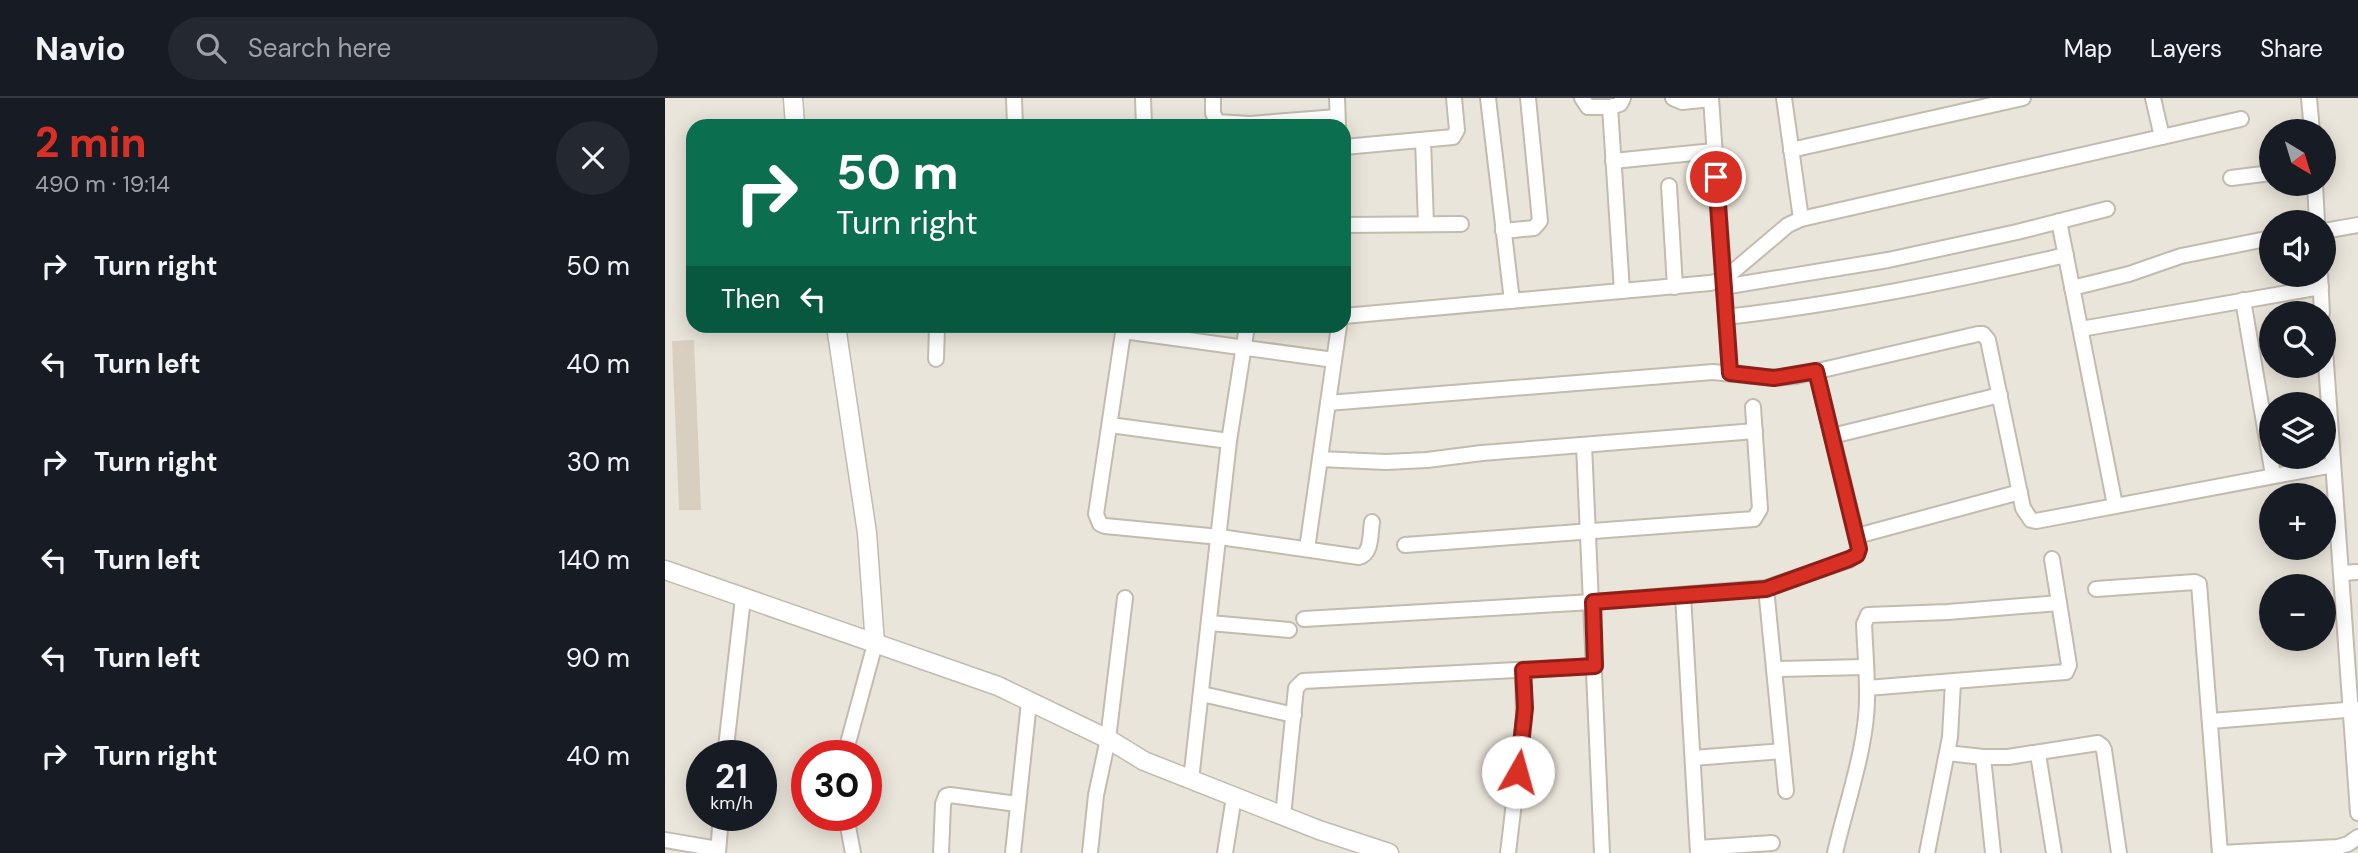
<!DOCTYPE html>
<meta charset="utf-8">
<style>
:root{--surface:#171b24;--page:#242831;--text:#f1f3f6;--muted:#9ea1a6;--line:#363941;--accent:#d93025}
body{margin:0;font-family:"DM Sans",sans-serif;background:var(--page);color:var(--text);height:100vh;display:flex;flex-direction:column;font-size:26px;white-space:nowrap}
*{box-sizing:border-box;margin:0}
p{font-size:23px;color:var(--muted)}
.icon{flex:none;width:38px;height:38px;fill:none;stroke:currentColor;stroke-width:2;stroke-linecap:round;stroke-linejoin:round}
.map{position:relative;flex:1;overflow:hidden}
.details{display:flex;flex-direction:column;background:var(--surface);width:665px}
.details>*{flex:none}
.top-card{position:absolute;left:21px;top:21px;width:665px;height:214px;border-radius:21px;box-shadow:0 4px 18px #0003;background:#0b6e4f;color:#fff;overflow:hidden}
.needle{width:46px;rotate:142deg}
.controls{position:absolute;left:1594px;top:21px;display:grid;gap:14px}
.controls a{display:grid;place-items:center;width:77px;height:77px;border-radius:50%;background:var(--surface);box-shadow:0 4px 18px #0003;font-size:35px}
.speed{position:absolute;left:21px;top:642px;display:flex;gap:14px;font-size:35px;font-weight:700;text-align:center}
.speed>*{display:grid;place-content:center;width:91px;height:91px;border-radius:50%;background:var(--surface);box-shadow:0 4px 18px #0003;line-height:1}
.speed small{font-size:18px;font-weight:400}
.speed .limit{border:10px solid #d22;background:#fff;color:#111}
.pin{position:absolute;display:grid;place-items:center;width:60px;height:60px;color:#fff;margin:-30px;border:4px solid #fff;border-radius:50%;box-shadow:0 2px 7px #0007}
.me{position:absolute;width:77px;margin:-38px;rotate:7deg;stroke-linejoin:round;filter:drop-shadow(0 0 5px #0008)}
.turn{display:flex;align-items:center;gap:24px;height:147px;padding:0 35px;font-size:32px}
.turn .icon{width:91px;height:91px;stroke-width:2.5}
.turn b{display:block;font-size:49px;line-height:60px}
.then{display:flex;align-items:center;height:66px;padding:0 35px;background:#0003;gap:14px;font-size:26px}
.round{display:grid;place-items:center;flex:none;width:74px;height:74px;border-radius:37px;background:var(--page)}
.head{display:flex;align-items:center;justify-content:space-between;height:119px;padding:0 35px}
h1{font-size:42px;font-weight:800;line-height:52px;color:var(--accent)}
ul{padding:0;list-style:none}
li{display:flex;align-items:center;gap:21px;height:98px;padding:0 35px}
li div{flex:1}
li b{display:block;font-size:26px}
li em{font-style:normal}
header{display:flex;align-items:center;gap:42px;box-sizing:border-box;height:98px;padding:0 35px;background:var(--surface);border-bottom:2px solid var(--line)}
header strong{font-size:33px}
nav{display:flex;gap:38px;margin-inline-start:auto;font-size:24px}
.search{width:490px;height:63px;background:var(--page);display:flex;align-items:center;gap:18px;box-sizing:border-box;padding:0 24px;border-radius:38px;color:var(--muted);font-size:26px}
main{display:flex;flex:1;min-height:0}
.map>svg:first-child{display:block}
.residential{fill:#eae5da;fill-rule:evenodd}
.building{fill:#d8cfc1}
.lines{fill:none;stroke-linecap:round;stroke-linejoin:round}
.minor-casing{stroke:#c2bbae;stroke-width:18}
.tertiary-casing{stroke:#c2bbae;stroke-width:21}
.minor{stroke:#fff;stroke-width:14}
.tertiary{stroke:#fff;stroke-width:18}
.route-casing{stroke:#8d1f18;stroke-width:18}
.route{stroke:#d93025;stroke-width:12}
</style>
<header>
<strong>Navio</strong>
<div class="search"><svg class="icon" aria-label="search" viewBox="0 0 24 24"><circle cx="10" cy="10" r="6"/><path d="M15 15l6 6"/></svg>Search here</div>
<nav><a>Map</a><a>Layers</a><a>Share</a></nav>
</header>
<main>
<section class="details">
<div class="head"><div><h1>2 min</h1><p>490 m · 19:14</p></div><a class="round"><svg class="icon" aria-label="close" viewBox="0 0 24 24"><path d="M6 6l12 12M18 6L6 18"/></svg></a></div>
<ul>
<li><svg class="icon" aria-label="right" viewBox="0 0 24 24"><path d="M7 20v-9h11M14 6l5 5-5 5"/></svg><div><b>Turn right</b></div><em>50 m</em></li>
<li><svg class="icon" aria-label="left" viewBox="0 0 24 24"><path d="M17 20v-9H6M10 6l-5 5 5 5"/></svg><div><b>Turn left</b></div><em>40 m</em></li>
<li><svg class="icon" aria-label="right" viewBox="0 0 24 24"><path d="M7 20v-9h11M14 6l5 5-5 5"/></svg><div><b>Turn right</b></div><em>30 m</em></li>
<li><svg class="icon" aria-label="left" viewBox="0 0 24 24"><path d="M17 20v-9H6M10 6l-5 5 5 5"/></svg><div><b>Turn left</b></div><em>140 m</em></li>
<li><svg class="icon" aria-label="left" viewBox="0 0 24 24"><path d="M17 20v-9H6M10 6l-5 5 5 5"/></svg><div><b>Turn left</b></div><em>90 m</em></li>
<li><svg class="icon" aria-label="right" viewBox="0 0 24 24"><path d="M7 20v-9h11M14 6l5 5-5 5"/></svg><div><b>Turn right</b></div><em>40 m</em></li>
</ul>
</section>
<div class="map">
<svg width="1693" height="755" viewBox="0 0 1693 755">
<rect width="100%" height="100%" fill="#f6f3ec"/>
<path class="residential" d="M 0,0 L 1693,0 L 1693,755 L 0,755 ZM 28,28 L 679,28 L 679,228 L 28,228 ZM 1606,33 L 1659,33 L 1659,86 L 1606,86 ZM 1606,124 L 1659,124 L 1659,177 L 1606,177 ZM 1606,215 L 1659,215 L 1659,268 L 1606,268 ZM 1606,306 L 1659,306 L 1659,359 L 1606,359 ZM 1606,397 L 1659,397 L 1659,450 L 1606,450 ZM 1606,488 L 1659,488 L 1659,541 L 1606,541 ZM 37,658 L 96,658 L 96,718 L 37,718 ZM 142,658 L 201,658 L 201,718 L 142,718 Z"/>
<polygon class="building" points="29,242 36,412 14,412 7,243"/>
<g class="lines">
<defs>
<g id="minor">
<polyline points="349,0 350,28"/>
<polyline points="478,0 479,28"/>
<polyline points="548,0 548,15 552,24 585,26 586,28"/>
<polyline points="672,0 673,27"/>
<polyline points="823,0 847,203"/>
<polyline points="917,0 923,9 945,9 957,193"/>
<polyline points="1008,0 1017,4 1046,1"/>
<polyline points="1046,0 1065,275"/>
<polyline points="1119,0 1136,121"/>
<polyline points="1488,0 1497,39"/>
<polyline points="1644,0 1647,33"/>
<polyline points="945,9 955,6 958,0"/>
<polyline points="585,26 672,19"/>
<polyline points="758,42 761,126"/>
<polyline points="679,49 788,39 792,32 789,0"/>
<polyline points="1126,52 1358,0"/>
<polyline points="948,63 1049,53"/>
<polyline points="1566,80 1606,75"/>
<polyline points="1650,86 1652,124"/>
<polyline points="1004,88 1010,189"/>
<polyline points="1394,123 1450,407"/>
<polyline points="679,127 796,126"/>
<polyline points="838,133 869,130 875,123 863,0"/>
<polyline points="1659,133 1693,127"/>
<polyline points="1655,177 1657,215"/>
<polyline points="1058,189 1223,162 1352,134 1442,111"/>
<polyline points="1407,190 1464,176 1516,158 1606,140"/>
<polyline points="1578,202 1608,377"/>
<polyline points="679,218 1045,185 1058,182 1123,127 1136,121 1576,21"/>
<path d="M 1061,219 C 1176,206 1288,183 1401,157"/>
<path d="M 459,228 L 431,416 L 435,426 L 440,428 L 555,439 L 694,459 C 707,456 705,436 707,424"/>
<polyline points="1416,231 1656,189"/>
<polyline points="458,233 669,262"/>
<polyline points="1659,237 1693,715"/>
<polyline points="271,261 272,228"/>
<polyline points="663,305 1048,274 1109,280 1131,278 1313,236 1318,236 1323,242 1358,410 1366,422 1371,423 1668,367"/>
<polyline points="445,327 564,343"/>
<polyline points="1167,338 1335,297"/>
<polyline points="919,347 937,755"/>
<polyline points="655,361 721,364 762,362 817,355 1090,333"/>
<polyline points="1192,438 1355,394"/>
<polyline points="740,447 1089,421 1095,411 1088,309"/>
<polyline points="642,451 674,228"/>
<polyline points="1676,475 1693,474"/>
<polyline points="1101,490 1121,693"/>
<polyline points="1431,491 1530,484 1534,486 1555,755"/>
<polyline points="1018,497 1033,755"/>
<path d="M 639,521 L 927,504 L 1101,490 L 1184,462 C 1192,457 1195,454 1193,444 L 1151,273"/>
<polyline points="545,525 624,532"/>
<polyline points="1109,571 1200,569"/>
<polyline points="1202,590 1401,574 1404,567 1387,461"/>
<polyline points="537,596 629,617"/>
<polyline points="1546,623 1693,611"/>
<polyline points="1282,655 1318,659 1343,659 1433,645 1437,648 1439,652 1454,755"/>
<polyline points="1373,656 1389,755"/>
<polyline points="60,658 78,500"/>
<polyline points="181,658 183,645 210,546"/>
<polyline points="1318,659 1328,755"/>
<polyline points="1028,660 1117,653"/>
<polyline points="526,682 564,343 582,228"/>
<polyline points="181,718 188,755"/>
<polyline points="618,718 631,590 638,583 930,568"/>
<polyline points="0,742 53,751"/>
<polyline points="1033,750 1107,745"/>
<polyline points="53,755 56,718"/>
<polyline points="276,755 278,706 281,698 285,697 352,706"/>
<polyline points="348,755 364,604"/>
<polyline points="425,755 431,697 443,641 460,500"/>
<polyline points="560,755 569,699"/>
<polyline points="843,755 859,620 858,572"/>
<path d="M 1170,755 C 1181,706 1203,646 1202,596 C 1202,573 1200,549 1199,526 L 1203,517 L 1283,514 L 1394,505"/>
<polyline points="1262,755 1285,639 1288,584"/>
<polyline points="1555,755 1673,749 1683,746 1693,739"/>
</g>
<g id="tertiary">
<polyline points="128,0 130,28"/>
<polyline points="171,228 202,435 210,546"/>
<polyline points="0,472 333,588 443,641 479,663 654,732 724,755"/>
</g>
</defs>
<use href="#minor" class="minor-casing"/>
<use href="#tertiary" class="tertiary-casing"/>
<use href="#minor" class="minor"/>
<use href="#tertiary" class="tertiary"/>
</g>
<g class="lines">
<defs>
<polyline id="route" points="853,674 860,610 858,572 930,568 928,504 1101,491 1184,461 1192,457 1194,451 1151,273 1109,280 1065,275 1051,79"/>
</defs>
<use href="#route" class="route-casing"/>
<use href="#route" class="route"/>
</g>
</svg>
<div class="controls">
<a><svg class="needle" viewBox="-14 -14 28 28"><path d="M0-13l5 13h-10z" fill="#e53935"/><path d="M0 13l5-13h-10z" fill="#9ea1a6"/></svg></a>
<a><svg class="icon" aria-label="sound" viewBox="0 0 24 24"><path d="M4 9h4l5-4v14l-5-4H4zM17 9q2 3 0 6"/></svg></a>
<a><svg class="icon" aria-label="search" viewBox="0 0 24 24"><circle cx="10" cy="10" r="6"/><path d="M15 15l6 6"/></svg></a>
<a><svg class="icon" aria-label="layers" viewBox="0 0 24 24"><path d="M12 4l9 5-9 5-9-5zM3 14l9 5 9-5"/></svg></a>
<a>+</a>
<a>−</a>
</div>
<div class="speed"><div>21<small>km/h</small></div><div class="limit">30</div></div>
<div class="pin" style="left:1051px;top:79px;background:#d93025"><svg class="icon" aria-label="arrive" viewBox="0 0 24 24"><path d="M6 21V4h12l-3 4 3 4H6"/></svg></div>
<svg class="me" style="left:853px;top:674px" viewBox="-20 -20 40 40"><circle r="19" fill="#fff"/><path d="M0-13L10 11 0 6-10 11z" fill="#d93025"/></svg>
<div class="top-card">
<div class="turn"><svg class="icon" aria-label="right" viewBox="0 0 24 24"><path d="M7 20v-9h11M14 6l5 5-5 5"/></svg><div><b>50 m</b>Turn right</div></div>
<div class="then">Then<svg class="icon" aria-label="left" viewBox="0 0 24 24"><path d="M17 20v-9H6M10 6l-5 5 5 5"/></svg></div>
</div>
</div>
</main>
